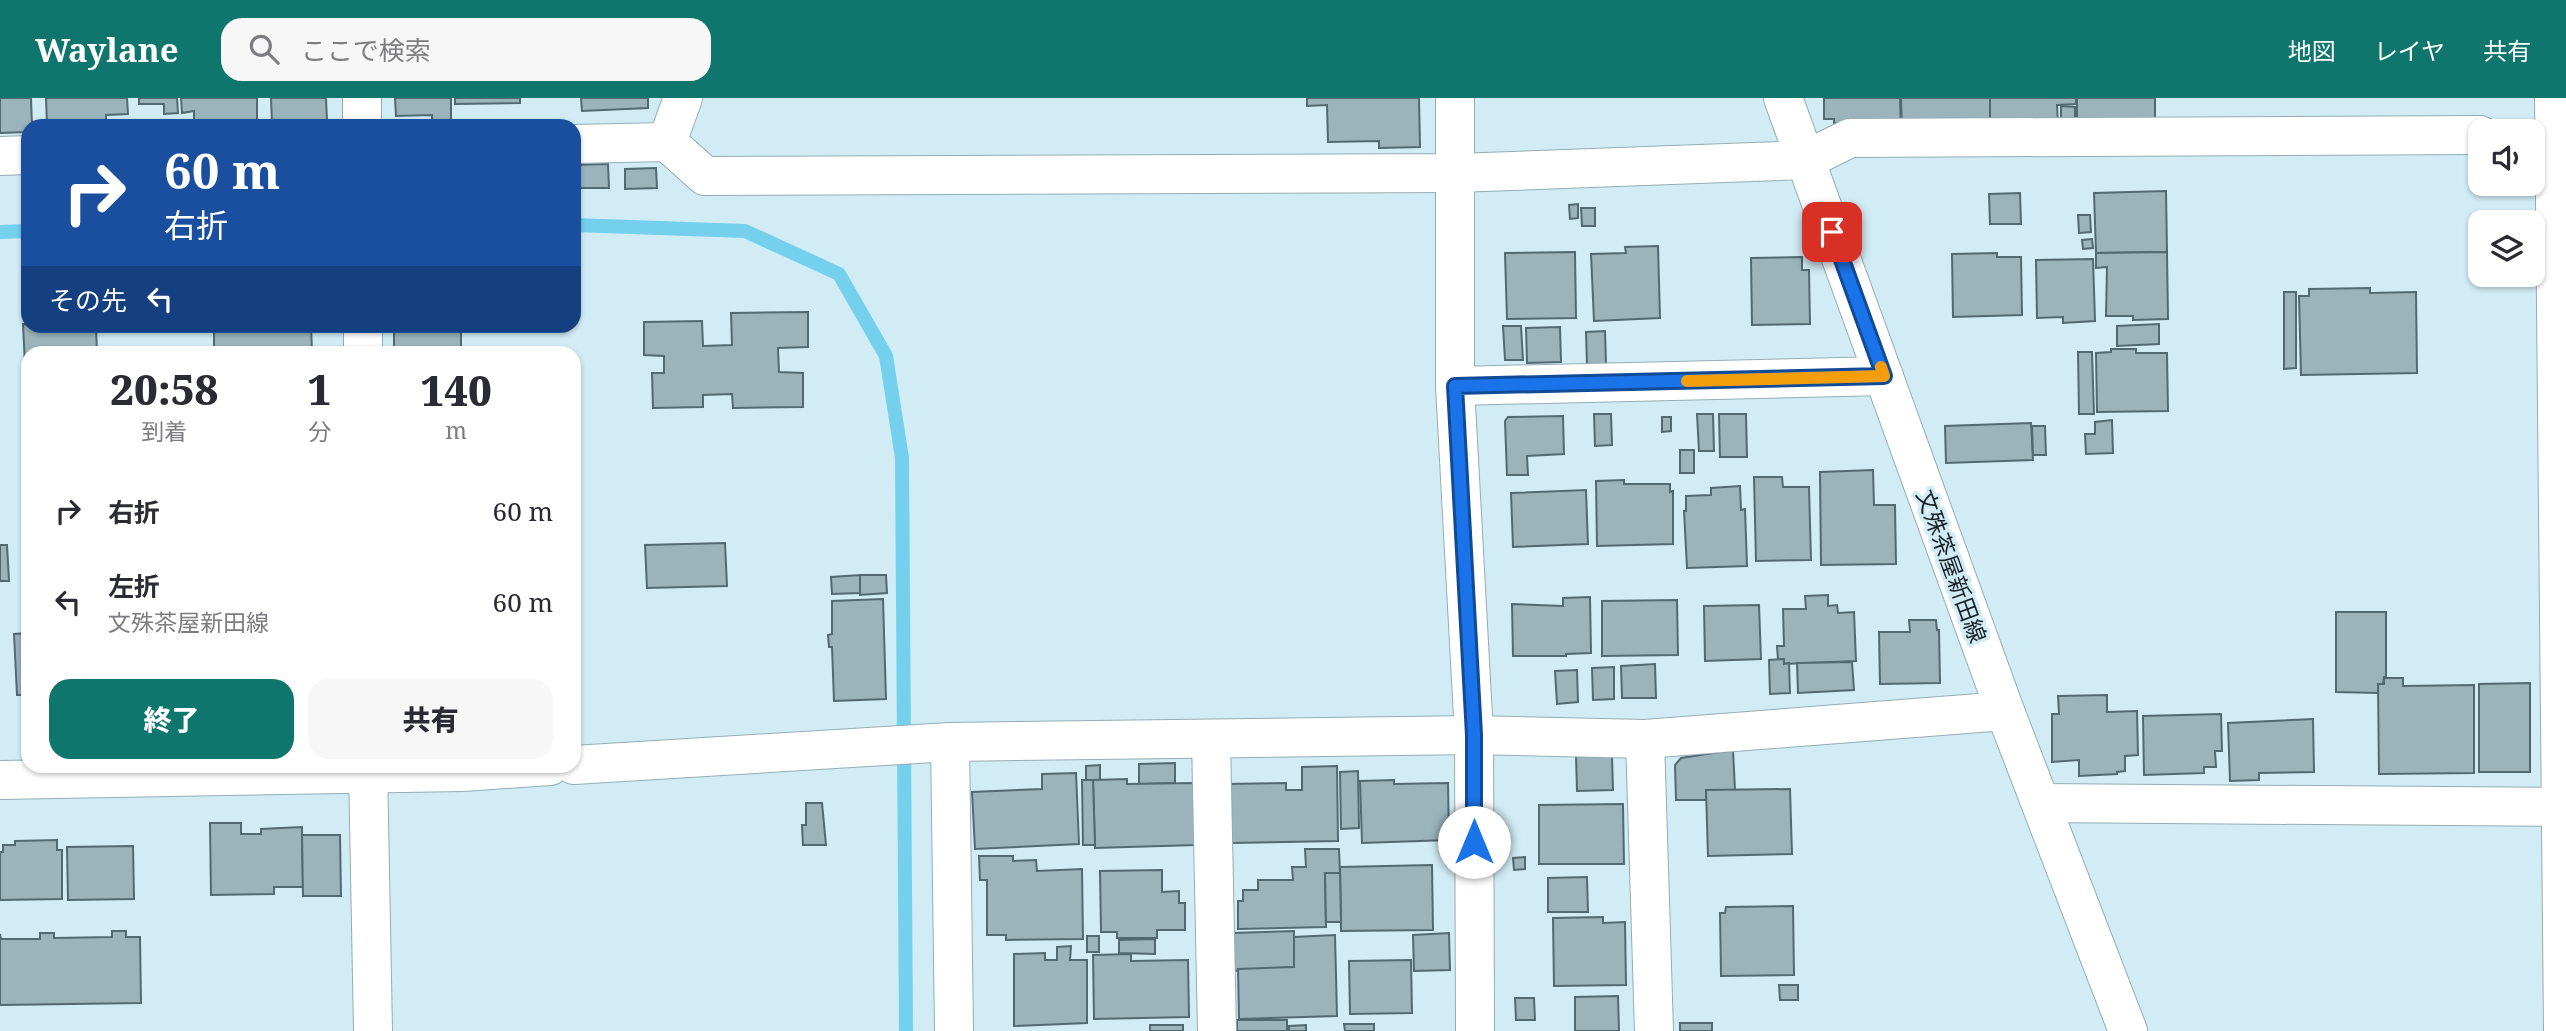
<!DOCTYPE html>
<html lang="ja">
<meta charset="utf-8">
<style>
:root{--surface:#fff;--page:#f7f7f7;--text:#2b2b33;--muted:#7c7c81;--accent:#0f766e}
body{margin:0;font-family:"Noto Serif","Noto Sans JP",serif;background:var(--page);color:var(--text);height:100vh;display:flex;flex-direction:column;font-size:26px;white-space:nowrap}
*{box-sizing:border-box;margin:0}
p{font-size:23px;color:var(--muted)}
.icon{flex:none;width:38px;height:38px;fill:none;stroke:currentColor;stroke-width:2;stroke-linecap:round;stroke-linejoin:round}
.map{position:relative;flex:1;overflow:hidden}
.panel{position:absolute;left:21px;top:248px;width:560px;height:427px;display:flex;flex-direction:column;background:var(--surface);border-radius:21px;box-shadow:0 2px 5px #0004}
.panel>*{flex:none}
.guide{position:absolute;left:21px;top:21px;width:560px;height:214px;border-radius:21px;box-shadow:0 2px 5px #0004;background:#1a4fa0;color:#fff;overflow:hidden}
.tools{position:absolute;left:2468px;top:21px;display:grid;gap:14px}
.tools a{display:grid;place-items:center;width:77px;height:77px;border-radius:14px;background:var(--surface);box-shadow:0 2px 5px #0004;font-size:35px}
.pin{position:absolute;display:grid;place-items:center;width:60px;height:60px;color:#fff;margin:-30px;border-radius:14px;box-shadow:0 4px 10px #0006}
.me{position:absolute;width:77px;margin:-38px;rotate:0deg;stroke-linejoin:round;filter:drop-shadow(0 0 5px #0008)}
.turn{display:flex;align-items:center;gap:24px;height:147px;padding:0 28px;font-size:32px}
.turn .icon{width:91px;height:91px;stroke-width:2.5}
.turn b{display:block;font-size:49px;line-height:60px}
.then{display:flex;align-items:center;height:66px;padding:0 28px;background:#0003;gap:14px;font-size:26px}
.eta{display:flex;justify-content:space-evenly;align-items:center;height:119px;text-align:center}
.eta b{font-size:42px;font-weight:800;line-height:49px}
.button{display:flex;gap:14px;margin-top:auto;padding:14px 28px}
.button a{flex:1;height:80px;border-radius:21px;background:var(--accent);color:#fff;font-size:28px;font-weight:800;line-height:80px;text-align:center}
.button a+a{background:var(--page);color:var(--text)}
ul{padding:0;list-style:none}
li{display:flex;align-items:center;gap:21px;height:91px;padding:0 28px}
li div{flex:1}
li b{display:block;font-size:26px}
li em{font-style:normal}
header{display:flex;align-items:center;gap:42px;box-sizing:border-box;height:98px;padding:0 35px;background:var(--accent);color:#fff}
header strong{font-size:33px}
nav{display:flex;gap:38px;margin-inline-start:auto;font-size:24px}
.search{width:490px;height:63px;background:var(--page);display:flex;align-items:center;gap:18px;box-sizing:border-box;padding:0 24px;border-radius:21px;color:var(--muted);font-size:26px}
.map>svg:first-child{display:block}
.lines{fill:none;stroke-linecap:round;stroke-linejoin:round}
.stream{stroke:#74d0ec;stroke-width:14}
.building{fill:#9bb4bc;stroke:#536971;stroke-width:2}
.street-casing{stroke:#94adb5;stroke-width:40}
.secondary-casing{stroke:#94adb5;stroke-width:40}
.street{stroke:#fff;stroke-width:38}
.secondary{stroke:#fff;stroke-width:38}
.route-casing{stroke:#114b97;stroke-width:18}
.route{stroke:#1a73e8;stroke-width:12}
.slow{stroke:#f59e0b;stroke-width:12}
.labels{text-anchor:middle;dominant-baseline:central;stroke-width:7;stroke-linejoin:round;paint-order:stroke}
.street-label{font-size:23px;fill:#182225;stroke:#d2ecf5}
</style>
<header>
<strong>Waylane</strong>
<div class="search"><svg class="icon" aria-label="search" viewBox="0 0 24 24"><circle cx="10" cy="10" r="6"/><path d="M15 15l6 6"/></svg>ここで検索</div>
<nav><a>地図</a><a>レイヤ</a><a>共有</a></nav>
</header>
<div class="map">
<svg width="2566" height="933" viewBox="0 0 2566 933">
<rect width="100%" height="100%" fill="#d2ecf5"/>
<g class="lines">
<g class="stream">
<polyline points="574,127 745,133 839,176 886,258 902,360 906,933"/>
<polyline points="0,134 28,133"/>
</g>
</g>
<g class="building">
<polygon points="0,0 31,0 32,28 28,28 28,34 0,35"/>
<polygon points="46,0 127,0 128,16 106,17 106,28 47,27"/>
<polygon points="139,0 177,0 178,15 164,16 164,6 139,6"/>
<polygon points="181,0 257,0 257,28 194,27 194,13 182,15"/>
<polygon points="271,0 326,0 327,23 272,25"/>
<polygon points="395,0 451,0 451,24 432,25 432,17 396,18"/>
<polygon points="455,0 520,0 520,5 455,6"/>
<polygon points="581,0 648,0 648,10 582,13"/>
<polygon points="1307,0 1419,0 1420,49 1379,50 1379,43 1328,44 1327,7 1307,8"/>
<polygon points="1824,0 1900,0 1901,36 1847,25 1834,25 1834,21 1824,21"/>
<polygon points="1901,0 1990,0 1990,25 1902,32"/>
<polygon points="1990,0 2076,0 2076,6 2057,7 2058,26 1990,34"/>
<polygon points="2077,0 2155,0 2155,29 2077,30"/>
<polygon points="2061,8 2075,9 2075,33 2061,33"/>
<polygon points="608,66 609,90 574,90 574,67"/>
<polygon points="656,70 657,90 625,91 625,71"/>
<polygon points="2166,93 2167,154 2096,155 2094,95"/>
<polygon points="2020,95 2021,126 1990,126 1989,96"/>
<polygon points="1578,106 1578,120 1570,121 1569,107"/>
<polygon points="1581,110 1595,110 1595,128 1582,128"/>
<polygon points="2078,117 2090,117 2091,134 2079,135"/>
<polygon points="2092,141 2093,150 2083,151 2082,142"/>
<polygon points="1658,148 1660,220 1594,223 1591,156 1626,155 1625,149"/>
<polygon points="1575,154 1576,220 1507,221 1505,155"/>
<polygon points="2167,154 2168,221 2133,222 2133,218 2106,218 2107,169 2096,170 2096,155"/>
<polygon points="1997,155 1997,159 2021,159 2022,217 1953,219 1952,156"/>
<polygon points="1802,159 1802,172 1809,172 1810,226 1752,227 1751,160"/>
<polygon points="2093,161 2095,223 2063,225 2063,219 2037,220 2036,162"/>
<polygon points="2370,190 2370,195 2416,194 2417,275 2301,277 2299,198 2309,198 2309,191"/>
<polygon points="2284,194 2296,194 2296,270 2284,271"/>
<polygon points="808,214 808,249 778,250 779,274 803,275 803,309 733,310 732,296 703,297 703,309 653,310 652,275 664,275 664,258 644,257 644,224 702,223 703,248 732,247 731,215"/>
<polygon points="23,226 96,228 97,256 28,256 28,289 26,289"/>
<polygon points="2159,226 2159,246 2117,248 2117,228"/>
<polygon points="214,228 311,228 312,253 307,253 307,256 282,256 282,253 214,255"/>
<rect x="394" y="228" width="67" height="28"/>
<polygon points="1503,228 1521,228 1523,262 1505,262"/>
<polygon points="1560,229 1561,264 1527,265 1526,230"/>
<polygon points="1605,233 1606,266 1587,266 1586,234"/>
<polygon points="2111,251 2136,251 2136,255 2167,255 2168,313 2097,314 2096,255 2111,254"/>
<polygon points="2078,254 2092,254 2094,316 2079,316"/>
<polygon points="1594,316 1611,316 1612,347 1595,348"/>
<polygon points="1697,316 1713,316 1714,353 1699,353"/>
<polygon points="1719,316 1746,316 1747,359 1720,359"/>
<polygon points="1563,318 1564,356 1527,358 1528,377 1507,377 1505,323 1508,319"/>
<polygon points="1662,319 1671,319 1671,333 1662,334"/>
<polygon points="2112,322 2113,355 2086,356 2085,336 2095,336 2095,324"/>
<polygon points="2031,325 2033,362 1946,365 1945,328"/>
<polygon points="2032,328 2045,328 2046,357 2033,357"/>
<rect x="1680" y="352" width="14" height="23"/>
<polygon points="1873,372 1874,407 1895,407 1896,466 1821,467 1820,374"/>
<polygon points="1754,379 1782,379 1783,389 1809,389 1811,462 1756,463"/>
<polygon points="1624,382 1624,386 1670,386 1670,394 1673,393 1673,446 1597,448 1596,383"/>
<polygon points="1740,388 1741,412 1745,411 1747,468 1687,470 1684,413 1686,413 1686,398 1711,397 1711,390"/>
<polygon points="1586,392 1588,446 1513,449 1511,395"/>
<polygon points="23,426 28,426 28,489 24,489"/>
<polygon points="725,445 727,488 647,490 645,447"/>
<polygon points="0,447 7,447 9,483 0,483"/>
<polygon points="860,477 860,495 832,496 831,479"/>
<polygon points="860,477 886,477 887,495 860,497"/>
<polygon points="1828,497 1828,508 1837,507 1838,515 1854,514 1856,563 1784,566 1784,561 1778,562 1777,548 1784,548 1783,511 1806,511 1805,498"/>
<polygon points="1590,499 1591,555 1566,556 1566,558 1513,558 1512,506 1563,508 1563,500"/>
<polygon points="883,501 886,601 834,603 832,549 829,549 828,537 832,536 832,503"/>
<polygon points="1677,502 1678,557 1602,558 1602,503"/>
<polygon points="1759,507 1761,561 1705,563 1704,508"/>
<polygon points="2336,514 2386,514 2386,579 2384,579 2383,586 2378,586 2378,595 2336,594"/>
<polygon points="1909,522 1936,522 1937,532 1939,532 1940,585 1880,586 1879,534 1910,534"/>
<polygon points="28,535 28,597 17,597 14,536"/>
<polygon points="1784,561 1784,566 1789,565 1790,595 1770,596 1769,562"/>
<polygon points="1852,564 1854,592 1798,595 1797,565"/>
<polygon points="1655,566 1656,600 1622,600 1621,568"/>
<polygon points="1614,569 1614,601 1593,602 1592,570"/>
<polygon points="1577,572 1578,604 1557,606 1555,573"/>
<polygon points="2384,580 2403,580 2403,588 2474,587 2474,675 2379,676 2378,586 2384,586"/>
<polygon points="2530,585 2530,674 2479,674 2479,586"/>
<polygon points="2107,597 2107,614 2137,613 2138,657 2125,658 2125,673 2117,674 2117,676 2079,678 2079,662 2052,664 2052,616 2059,616 2058,598"/>
<polygon points="2221,616 2222,653 2215,653 2216,669 2204,669 2204,675 2144,677 2143,618"/>
<polygon points="2313,621 2314,674 2259,675 2259,682 2230,683 2228,625"/>
<polygon points="1733,652 1735,692 1706,692 1706,702 1676,702 1675,667 1681,660"/>
<polygon points="1576,658 1612,658 1613,692 1577,693"/>
<polygon points="1175,665 1175,685 1139,686 1139,666"/>
<polygon points="1100,667 1100,682 1086,682 1086,668"/>
<polygon points="1337,668 1338,743 1231,745 1224,686 1286,685 1286,692 1302,692 1302,669"/>
<polygon points="1358,673 1359,730 1341,731 1340,674"/>
<polygon points="1076,675 1079,746 975,751 972,694 1042,691 1042,676"/>
<polygon points="1127,681 1127,686 1195,685 1196,747 1095,750 1093,682"/>
<polygon points="1082,682 1093,682 1095,747 1083,747"/>
<polygon points="1394,682 1394,686 1448,685 1449,742 1362,745 1360,683"/>
<polygon points="1790,691 1792,756 1708,758 1706,692"/>
<polygon points="806,705 822,705 826,747 803,747 802,727 806,727"/>
<polygon points="1623,706 1624,766 1539,766 1539,707"/>
<polygon points="210,725 241,725 241,736 261,736 261,731 302,729 303,789 274,789 274,796 211,797"/>
<polygon points="302,737 340,737 341,798 303,798"/>
<polygon points="57,742 57,752 62,752 62,801 0,802 0,754 3,754 3,747 15,747 15,743"/>
<polygon points="133,748 134,801 68,802 67,749"/>
<polygon points="1305,751 1339,751 1340,775 1325,775 1326,829 1238,831 1238,803 1243,803 1243,792 1258,792 1258,782 1293,782 1292,769 1306,769"/>
<polygon points="979,758 1013,758 1013,763 1036,762 1037,773 1082,771 1083,841 1006,842 1006,837 987,837 987,782 980,782"/>
<polygon points="1525,759 1525,771 1514,772 1513,760"/>
<polygon points="1432,767 1433,832 1341,833 1340,769"/>
<polygon points="1162,772 1162,794 1179,793 1179,805 1185,805 1185,832 1157,832 1157,840 1117,840 1117,834 1101,834 1100,773"/>
<polygon points="1325,775 1340,775 1341,824 1326,824"/>
<polygon points="1587,779 1588,814 1548,814 1548,780"/>
<polygon points="1793,808 1794,877 1721,878 1720,815 1725,815 1726,809"/>
<polygon points="1603,819 1603,825 1625,824 1626,887 1554,888 1553,820"/>
<polygon points="112,833 126,833 126,839 140,839 141,905 0,907 0,836 1,841 40,841 40,835 54,835 54,840 112,839"/>
<polygon points="1294,833 1294,869 1232,873 1232,835"/>
<polygon points="1449,835 1450,872 1414,873 1413,837"/>
<polygon points="1335,837 1337,918 1239,921 1238,871 1294,869 1294,839"/>
<rect x="1087" y="838" width="12" height="16"/>
<polygon points="1155,841 1155,856 1119,855 1119,842"/>
<polygon points="1071,848 1070,862 1087,862 1087,925 1014,928 1014,856 1045,855 1045,862 1057,862 1057,849"/>
<polygon points="1131,856 1131,863 1188,862 1189,919 1094,921 1093,857"/>
<polygon points="1411,862 1412,915 1350,916 1349,863"/>
<polygon points="1779,887 1798,887 1798,902 1780,902"/>
<polygon points="1618,898 1619,933 1575,933 1575,899"/>
<polygon points="1515,900 1534,900 1535,922 1516,922"/>
<rect x="1237" y="922" width="50" height="11"/>
<rect x="1680" y="925" width="32" height="8"/>
<polygon points="1344,926 1374,926 1374,933 1345,933"/>
<rect x="1150" y="927" width="33" height="6"/>
<polygon points="1306,927 1306,933 1289,933 1289,928"/>
</g>
<g class="lines">
<defs>
<g id="street">
<polyline points="362,0 362,28"/>
<polyline points="1455,0 1455,288 1474,637 1475,933"/>
<polyline points="2554,0 2563,933"/>
<polyline points="667,44 683,0"/>
<polyline points="574,46 667,44 705,78 1456,75 1806,62 1850,40 2480,37"/>
<polyline points="0,58 28,57"/>
<polyline points="363,228 363,256"/>
<polyline points="1455,288 1884,278"/>
<polyline points="1211,641 1217,933"/>
<polyline points="1645,641 1654,933"/>
<polyline points="950,644 954,933"/>
<polyline points="574,667 950,644 1474,637 1645,641 2005,613"/>
<polyline points="368,668 373,933"/>
<polyline points="0,682 463,674 550,668"/>
<polyline points="2041,705 2566,709"/>
</g>
<polyline id="secondary" points="1783,0 2005,613 2128,933"/>
</defs>
<use href="#street" class="street-casing"/>
<use href="#secondary" class="secondary-casing"/>
<use href="#street" class="street"/>
<use href="#secondary" class="secondary"/>
</g>
<g class="lines">
<defs>
<polyline id="route" points="1474,744 1474,637 1455,288 1884,278 1832,134"/>
</defs>
<use href="#route" class="route-casing"/>
<use href="#route" class="route"/>
<polyline class="slow" points="1687,283 1884,278 1881,269"/>
</g>
<g class="labels">
<g class="street-label">
<text transform="translate(1952 468) rotate(70)">文殊茶屋新田線</text>
</g>
</g>
</svg>
<div class="tools">
<a><svg class="icon" aria-label="sound" viewBox="0 0 24 24"><path d="M4 9h4l5-4v14l-5-4H4zM17 9q2 3 0 6"/></svg></a>
<a><svg class="icon" aria-label="layers" viewBox="0 0 24 24"><path d="M12 4l9 5-9 5-9-5zM3 14l9 5 9-5"/></svg></a>
</div>
<div class="pin" style="left:1832px;top:134px;background:#d93025"><svg class="icon" aria-label="arrive" viewBox="0 0 24 24"><path d="M6 21V4h12l-3 4 3 4H6"/></svg></div>
<svg class="me" style="left:1474px;top:744px" viewBox="-20 -20 40 40"><circle r="19" fill="#fff"/><path d="M0-13L10 11 0 6-10 11z" fill="#1a73e8"/></svg>
<div class="guide">
<div class="turn"><svg class="icon" aria-label="right" viewBox="0 0 24 24"><path d="M7 20v-9h11M14 6l5 5-5 5"/></svg><div><b>60 m</b>右折</div></div>
<div class="then">その先<svg class="icon" aria-label="left" viewBox="0 0 24 24"><path d="M17 20v-9H6M10 6l-5 5 5 5"/></svg></div>
</div>
<section class="panel">
<div class="eta">
<div><b>20:58</b><p>到着</p></div>
<div><b>1</b><p>分</p></div>
<div><b>140</b><p>m</p></div>
</div>
<ul>
<li><svg class="icon" aria-label="right" viewBox="0 0 24 24"><path d="M7 20v-9h11M14 6l5 5-5 5"/></svg><div><b>右折</b></div><em>60 m</em></li>
<li><svg class="icon" aria-label="left" viewBox="0 0 24 24"><path d="M17 20v-9H6M10 6l-5 5 5 5"/></svg><div><b>左折</b><p>文殊茶屋新田線</p></div><em>60 m</em></li>
</ul>
<div class="button"><a>終了</a><a>共有</a></div>
</section>
</div>
